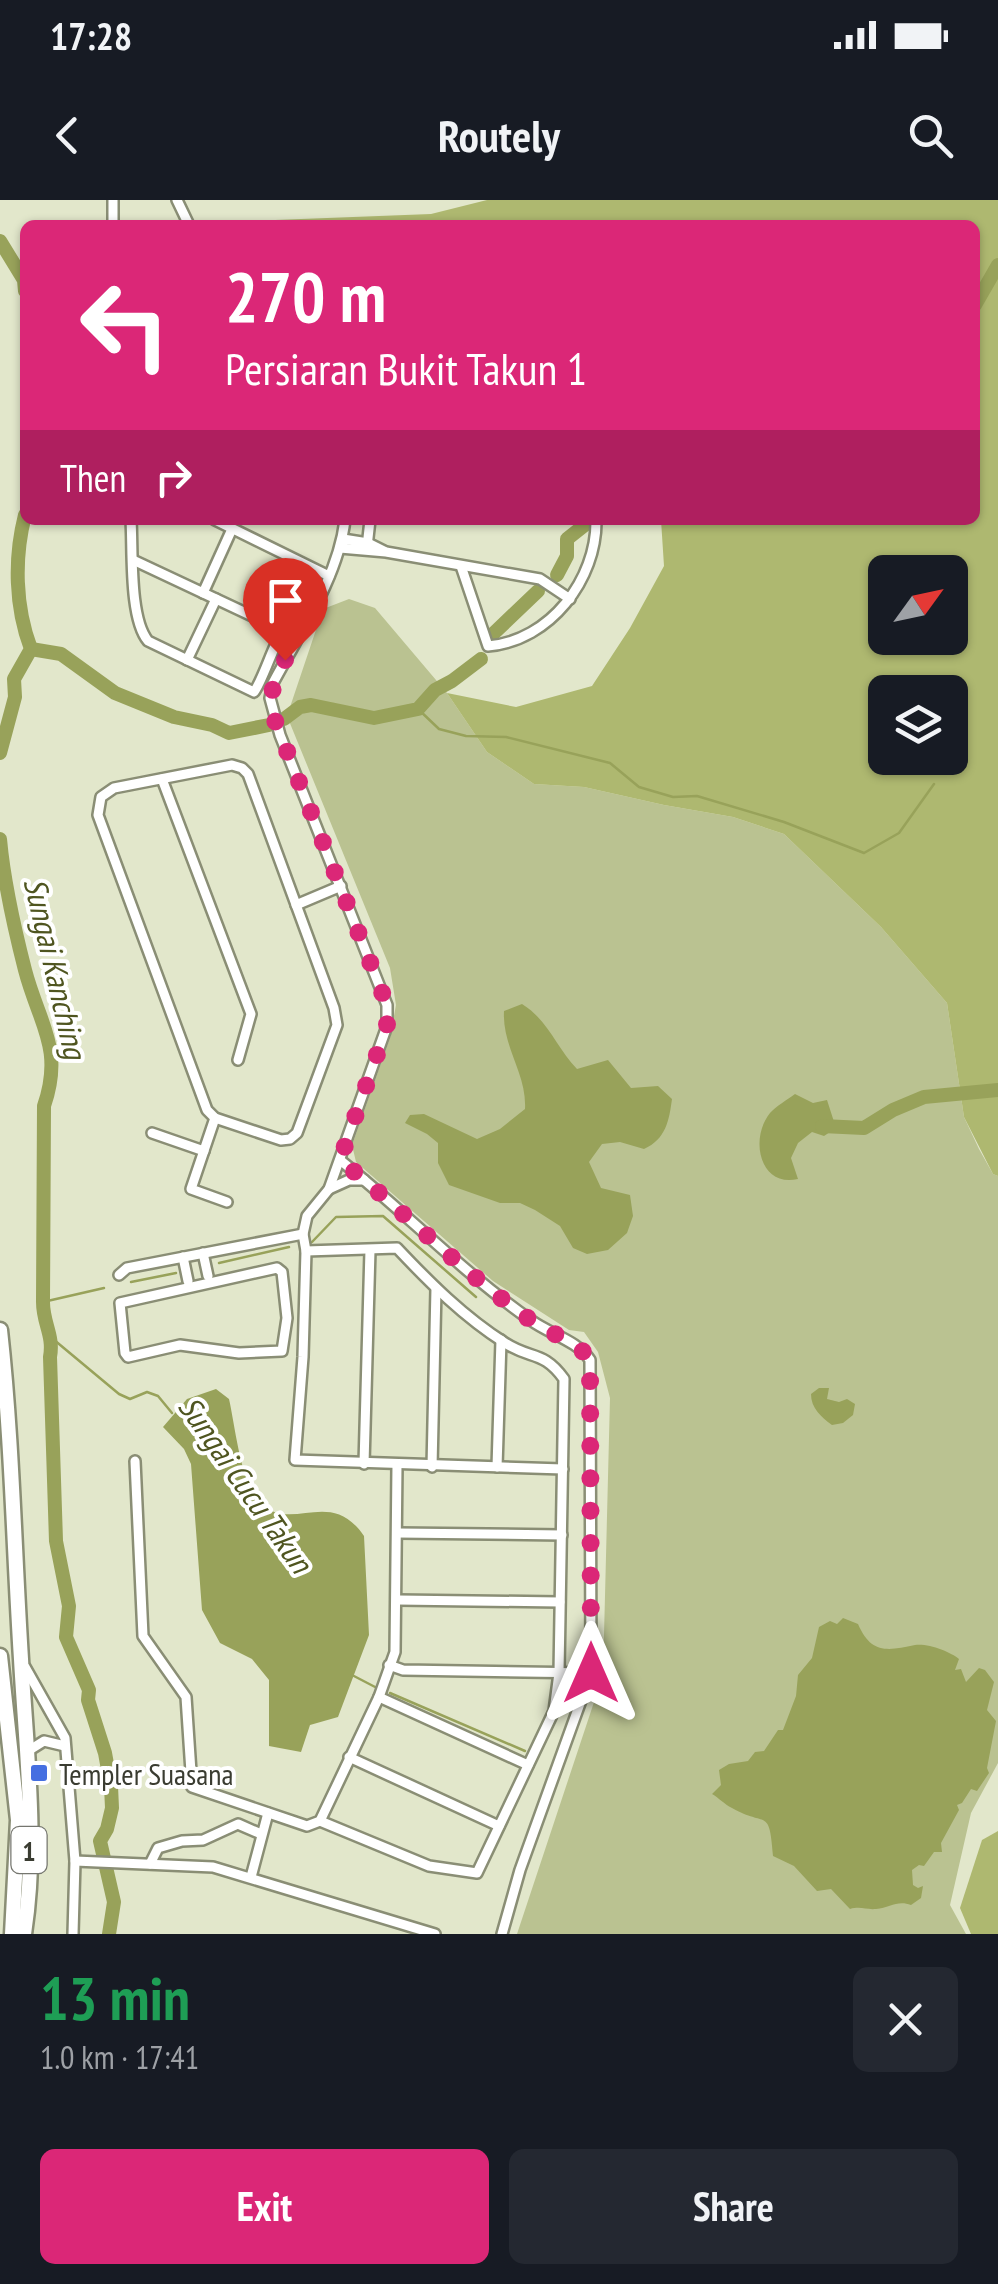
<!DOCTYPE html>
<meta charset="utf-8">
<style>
:root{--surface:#171b24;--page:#242831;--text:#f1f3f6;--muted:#9ea1a6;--accent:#db2777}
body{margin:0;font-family:"PT Sans Narrow",sans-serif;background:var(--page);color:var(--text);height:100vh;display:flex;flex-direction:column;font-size:38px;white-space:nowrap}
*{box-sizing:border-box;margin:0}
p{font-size:32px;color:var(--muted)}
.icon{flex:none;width:55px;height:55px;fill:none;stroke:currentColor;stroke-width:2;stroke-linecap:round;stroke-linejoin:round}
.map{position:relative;height:1734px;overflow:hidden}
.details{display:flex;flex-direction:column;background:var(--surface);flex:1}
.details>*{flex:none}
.guide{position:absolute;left:20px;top:20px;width:960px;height:305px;border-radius:15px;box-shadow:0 2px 8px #0004;background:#db2777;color:#fff;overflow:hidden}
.needle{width:65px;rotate:57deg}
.controls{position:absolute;left:868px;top:355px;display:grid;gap:20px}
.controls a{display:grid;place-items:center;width:100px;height:100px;border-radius:15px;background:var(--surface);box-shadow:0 2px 8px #0004;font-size:50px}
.pin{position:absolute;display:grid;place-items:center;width:85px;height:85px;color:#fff;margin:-102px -42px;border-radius:50% 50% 50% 0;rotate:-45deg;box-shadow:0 0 10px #0007}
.pin .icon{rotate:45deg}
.me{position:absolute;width:110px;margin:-55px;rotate:0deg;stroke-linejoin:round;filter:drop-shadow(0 0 8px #0008)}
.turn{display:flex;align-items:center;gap:35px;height:210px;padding:0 40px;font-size:45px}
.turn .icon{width:130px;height:130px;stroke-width:2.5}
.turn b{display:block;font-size:70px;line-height:85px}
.then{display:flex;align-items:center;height:95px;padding:0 40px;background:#0003;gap:20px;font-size:38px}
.round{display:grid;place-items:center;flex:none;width:105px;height:105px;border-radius:15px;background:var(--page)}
.summary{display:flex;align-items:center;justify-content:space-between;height:170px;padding:0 40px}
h1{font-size:60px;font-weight:600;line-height:75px;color:#1e9e55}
.action{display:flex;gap:20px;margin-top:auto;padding:20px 40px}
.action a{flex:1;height:115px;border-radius:15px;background:var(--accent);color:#fff;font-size:40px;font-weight:600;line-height:115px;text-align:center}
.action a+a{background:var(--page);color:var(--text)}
.status{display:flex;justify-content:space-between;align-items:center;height:70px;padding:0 50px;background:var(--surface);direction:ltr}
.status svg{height:28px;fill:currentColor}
header{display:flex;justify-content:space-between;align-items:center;height:130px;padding:0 40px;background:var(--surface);font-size:45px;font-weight:600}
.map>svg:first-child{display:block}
.green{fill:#bac291}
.forest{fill:#aeb870;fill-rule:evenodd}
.water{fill:#98a25a}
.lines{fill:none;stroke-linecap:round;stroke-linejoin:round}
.stream{stroke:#98a25a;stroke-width:2.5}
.river{stroke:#98a25a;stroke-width:14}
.minor-casing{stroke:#8a8e75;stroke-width:14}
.highway-casing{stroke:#8a8e75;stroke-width:19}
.minor{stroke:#fff;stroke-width:9}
.highway{stroke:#fff;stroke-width:14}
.route{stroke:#db2777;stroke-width:18;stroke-dasharray:0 32.4}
.poi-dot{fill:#456fe1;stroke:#fff;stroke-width:4}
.labels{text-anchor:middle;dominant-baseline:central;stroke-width:8;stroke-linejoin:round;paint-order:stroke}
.shield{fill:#fff;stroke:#75766f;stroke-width:2.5}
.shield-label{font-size:28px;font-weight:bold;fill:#3a3c31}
.poi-label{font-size:30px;fill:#3a3c31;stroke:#fff;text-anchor:start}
.water-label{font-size:32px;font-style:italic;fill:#4f5520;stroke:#fff}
</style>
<div class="status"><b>17:28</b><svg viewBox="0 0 49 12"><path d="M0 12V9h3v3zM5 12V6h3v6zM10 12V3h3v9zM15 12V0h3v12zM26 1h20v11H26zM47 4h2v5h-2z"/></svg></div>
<header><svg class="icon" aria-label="back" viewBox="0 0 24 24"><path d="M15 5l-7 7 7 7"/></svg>Routely<svg class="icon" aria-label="search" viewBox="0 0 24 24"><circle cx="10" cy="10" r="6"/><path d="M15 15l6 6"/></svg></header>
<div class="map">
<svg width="998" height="1734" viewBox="0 0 998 1734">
<rect width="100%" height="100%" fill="#e2e7cb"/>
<polygon class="green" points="349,399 375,408 447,493 487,552 534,584 584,587 664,605 733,617 784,634 881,727 947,803 964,917 979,949 993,974 998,976 998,1563 971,1613 950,1705 966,1734 517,1734 603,1475 610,1198 598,1152 584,1132 569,1130 493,1081 356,962 352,945 390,838 396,805 390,768 287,516 323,409"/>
<g class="forest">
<path d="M 487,0 L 998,0 L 998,976 L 993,974 L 964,917 L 947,803 L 881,727 L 784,634 L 733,617 L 664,605 L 584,587 L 534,584 L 487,552 L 447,493 L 516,507 L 592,486 L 630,428 L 664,366 L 661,320 L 975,320 L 975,25 L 274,25 L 275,20 L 431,14 ZM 885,372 L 950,372 L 950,438 L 885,438 ZM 885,492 L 950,492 L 950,558 L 885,558 Z"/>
<polygon points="998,1631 998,1734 971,1734 960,1708 982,1640"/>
</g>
<g class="water">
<path d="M 522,804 C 548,820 556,847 577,869 L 608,860 L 631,888 L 658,886 L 672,899 C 669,921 666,939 644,949 L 620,942 L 602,944 L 589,962 L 601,988 L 630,995 L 633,1016 L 627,1033 L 608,1050 L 587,1054 L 573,1048 L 560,1026 L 535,1010 L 520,1003 L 500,1003 L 449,985 L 438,963 L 438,943 L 427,934 L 405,923 L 410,915 L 424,914 L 477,939 L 500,929 L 525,909 C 527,874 502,847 504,811 Z"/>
<path d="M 795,894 L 813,903 L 827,900 L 836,928 L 824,936 L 812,932 L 798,943 L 791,958 L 798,979 C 760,988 749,939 770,913 C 776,906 787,900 795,894 Z"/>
<path d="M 819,1188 L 829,1188 L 827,1199 L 839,1202 L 847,1199 L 855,1204 L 853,1215 L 843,1223 L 832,1225 C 821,1217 811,1208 811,1194 Z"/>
<path d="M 216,1189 L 229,1199 C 235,1225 241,1285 260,1303 C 292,1334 330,1286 364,1336 L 369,1435 L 338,1517 L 310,1525 L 301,1552 L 269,1546 L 269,1480 L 252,1459 L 220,1443 L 202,1410 L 191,1264 L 184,1249 L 163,1227 L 187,1199 Z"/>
<path d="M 843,1418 L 858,1424 C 871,1454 887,1451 915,1445 C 928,1443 951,1452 959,1459 L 955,1470 L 961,1469 L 966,1482 L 979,1468 L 985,1470 L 994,1482 L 987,1510 L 996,1521 L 987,1568 L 989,1573 L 977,1591 L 971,1589 L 962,1603 L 957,1605 L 959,1610 L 941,1643 L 942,1652 L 934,1652 L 924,1666 L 919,1665 L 912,1670 L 913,1685 L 918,1688 L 923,1686 L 921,1698 L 911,1705 C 897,1700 890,1708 876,1709 C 866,1710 861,1706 850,1709 L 831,1689 L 817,1691 L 794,1666 L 773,1656 C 769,1606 767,1628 732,1608 C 724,1604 719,1598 712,1594 L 721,1585 L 719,1570 L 729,1564 L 748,1561 L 755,1552 L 764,1551 L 778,1530 L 783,1530 L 796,1496 L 798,1475 L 812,1458 L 819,1427 L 830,1421 L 837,1424 Z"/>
</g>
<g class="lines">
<g class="stream">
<polyline points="418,509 439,529 466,536 506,537 610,563 639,587 673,597 697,596 784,622 864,653 899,633 934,584"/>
<polyline points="312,1042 336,1017 383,1016 476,1097"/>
<polyline points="219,1063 289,1047"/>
<polyline points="131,1082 176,1073"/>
<polyline points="43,1102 104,1088"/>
<polyline points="53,1139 119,1194 130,1199 147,1192 158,1196 172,1213"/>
<polyline points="352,1475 377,1488"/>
<polyline points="390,1493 525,1551"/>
</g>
<g class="river">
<polyline points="0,41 24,80 25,91"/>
<polyline points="975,105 998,65"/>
<polyline points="557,375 567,356 567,339 591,320"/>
<polyline points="494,433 538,391"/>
<polyline points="31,449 61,454 115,493 174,517 212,525 229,533 269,525"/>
<polyline points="284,519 300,507 311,505 374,518 418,509 435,490 452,481 481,459"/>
<path d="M 0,553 L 15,497 L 14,479 L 31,449 C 15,407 14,358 25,315"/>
<path d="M 0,639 C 4,684 14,727 25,770 C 39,824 64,848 44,906 L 43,1102 C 43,1124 54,1135 50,1157 L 56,1341 L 69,1406 L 66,1437 L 89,1490 L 88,1500 L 105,1553 L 111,1586 L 112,1608 L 107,1629 L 100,1641 L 114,1702 L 109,1734"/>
<polyline points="822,926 864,928 893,910 924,897 998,890"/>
</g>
<defs>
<g id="minor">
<polyline points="113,0 113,25"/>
<polyline points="177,0 189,25"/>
<path d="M 131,320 C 133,351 129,418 148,441 L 254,492 C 262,482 273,446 283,430"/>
<polyline points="215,320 329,376"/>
<path d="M 345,320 C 338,378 300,432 273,483 L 270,498 L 280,535 L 387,805 L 387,826 L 329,989 L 307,1016 L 303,1034 L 306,1051 L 303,1157 L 295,1260 L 563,1269"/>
<polyline points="343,339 368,343 384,351"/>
<polyline points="367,347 370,320"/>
<polyline points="340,348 386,352 540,379 570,399"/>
<polyline points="133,360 297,437"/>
<path d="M 461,366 L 488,446 C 550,441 597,379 596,320"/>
<polyline points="203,393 232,329"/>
<polyline points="187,460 216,399"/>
<polygon points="232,565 242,568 248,574 334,808 337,825 297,933 290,939 281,940 215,918 207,910 98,615 101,597 114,588"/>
<polyline points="162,579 251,814 238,860"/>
<polyline points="296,705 341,686"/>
<polyline points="215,918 191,989 227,1002"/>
<polyline points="152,933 204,951"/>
<path d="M 340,960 C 405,1012 463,1073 532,1121 C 550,1134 578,1141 590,1160 L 591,1473 L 520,1670 L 502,1734"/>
<polyline points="329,989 349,980 364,980"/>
<path d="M 306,1051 L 397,1048 C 430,1083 464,1117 505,1143 C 531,1160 543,1150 564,1179 L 559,1473 L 554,1511 L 477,1673 L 429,1666 L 320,1621"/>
<polyline points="203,1053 208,1076"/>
<polyline points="183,1057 188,1081"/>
<polygon points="277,1068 282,1072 287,1118 282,1151 239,1153 180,1145 128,1157 125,1153 120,1103"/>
<polyline points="119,1075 127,1068 303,1034"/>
<polyline points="135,1261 143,1436 186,1497 192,1587 307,1626 320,1621 379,1497 395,1452 397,1265"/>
<polyline points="364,1264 370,1050"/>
<polyline points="432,1267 436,1088"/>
<polyline points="497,1267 501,1140"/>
<polyline points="398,1333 562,1335"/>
<polyline points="398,1400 560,1402"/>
<polyline points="389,1465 403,1470 591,1473"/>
<polyline points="25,1467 65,1538 75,1661 73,1734"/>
<polyline points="379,1497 528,1565"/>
<polyline points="28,1551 44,1541 65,1546"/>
<polyline points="349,1557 499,1626"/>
<polyline points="75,1661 213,1667 435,1734"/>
<polyline points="150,1664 158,1648 182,1641 203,1640 238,1624 261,1634"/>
<polyline points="251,1677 268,1613"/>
</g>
<g id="highway">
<path d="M 0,1130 C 12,1239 14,1349 21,1459 C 26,1550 38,1643 24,1734"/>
<polyline points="0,1456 18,1620 12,1734"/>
</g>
</defs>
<use href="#minor" class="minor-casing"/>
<use href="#highway" class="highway-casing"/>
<use href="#minor" class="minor"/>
<use href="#highway" class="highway"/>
</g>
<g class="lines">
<path class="route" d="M 285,460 C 275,479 269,492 272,513 L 387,805 L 387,826 L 340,960 C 405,1012 463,1073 532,1121 C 550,1134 578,1141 590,1160 L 591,1473"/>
</g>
<rect class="poi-dot" x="29" y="1563" width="20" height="20" rx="5"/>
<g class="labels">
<rect class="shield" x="11.5" y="1627" width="35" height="46" rx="8"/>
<g class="shield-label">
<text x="29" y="1650">1</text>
</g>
<g class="poi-label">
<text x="59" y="1573">Templer Suasana</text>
</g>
<g class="water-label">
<text transform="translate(56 768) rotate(77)">Sungai Kanching</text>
<text transform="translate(246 1284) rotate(55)">Sungai Cucu Takun</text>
</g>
</g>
</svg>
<div class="controls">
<a><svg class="needle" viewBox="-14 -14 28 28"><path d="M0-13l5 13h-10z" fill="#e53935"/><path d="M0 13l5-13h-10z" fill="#9ea1a6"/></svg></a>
<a><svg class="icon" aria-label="layers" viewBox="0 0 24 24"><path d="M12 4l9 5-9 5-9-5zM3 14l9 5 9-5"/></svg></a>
</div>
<div class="pin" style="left:285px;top:460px;background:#d93025"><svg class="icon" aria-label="arrive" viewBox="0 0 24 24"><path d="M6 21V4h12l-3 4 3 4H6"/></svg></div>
<svg class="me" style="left:591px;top:1473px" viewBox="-20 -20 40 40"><path d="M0-17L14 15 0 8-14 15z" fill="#db2777" stroke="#fff" stroke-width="4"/></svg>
<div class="guide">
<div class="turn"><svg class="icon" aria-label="left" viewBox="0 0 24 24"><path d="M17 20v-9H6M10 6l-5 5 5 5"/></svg><div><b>270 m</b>Persiaran Bukit Takun 1</div></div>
<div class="then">Then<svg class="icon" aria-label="right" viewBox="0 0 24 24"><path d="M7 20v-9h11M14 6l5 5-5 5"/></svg></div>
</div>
</div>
<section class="details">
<div class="summary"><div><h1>13 min</h1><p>1.0 km · 17:41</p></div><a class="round"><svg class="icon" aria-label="close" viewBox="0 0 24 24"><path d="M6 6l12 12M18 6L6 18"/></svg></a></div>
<div class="action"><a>Exit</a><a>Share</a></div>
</section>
